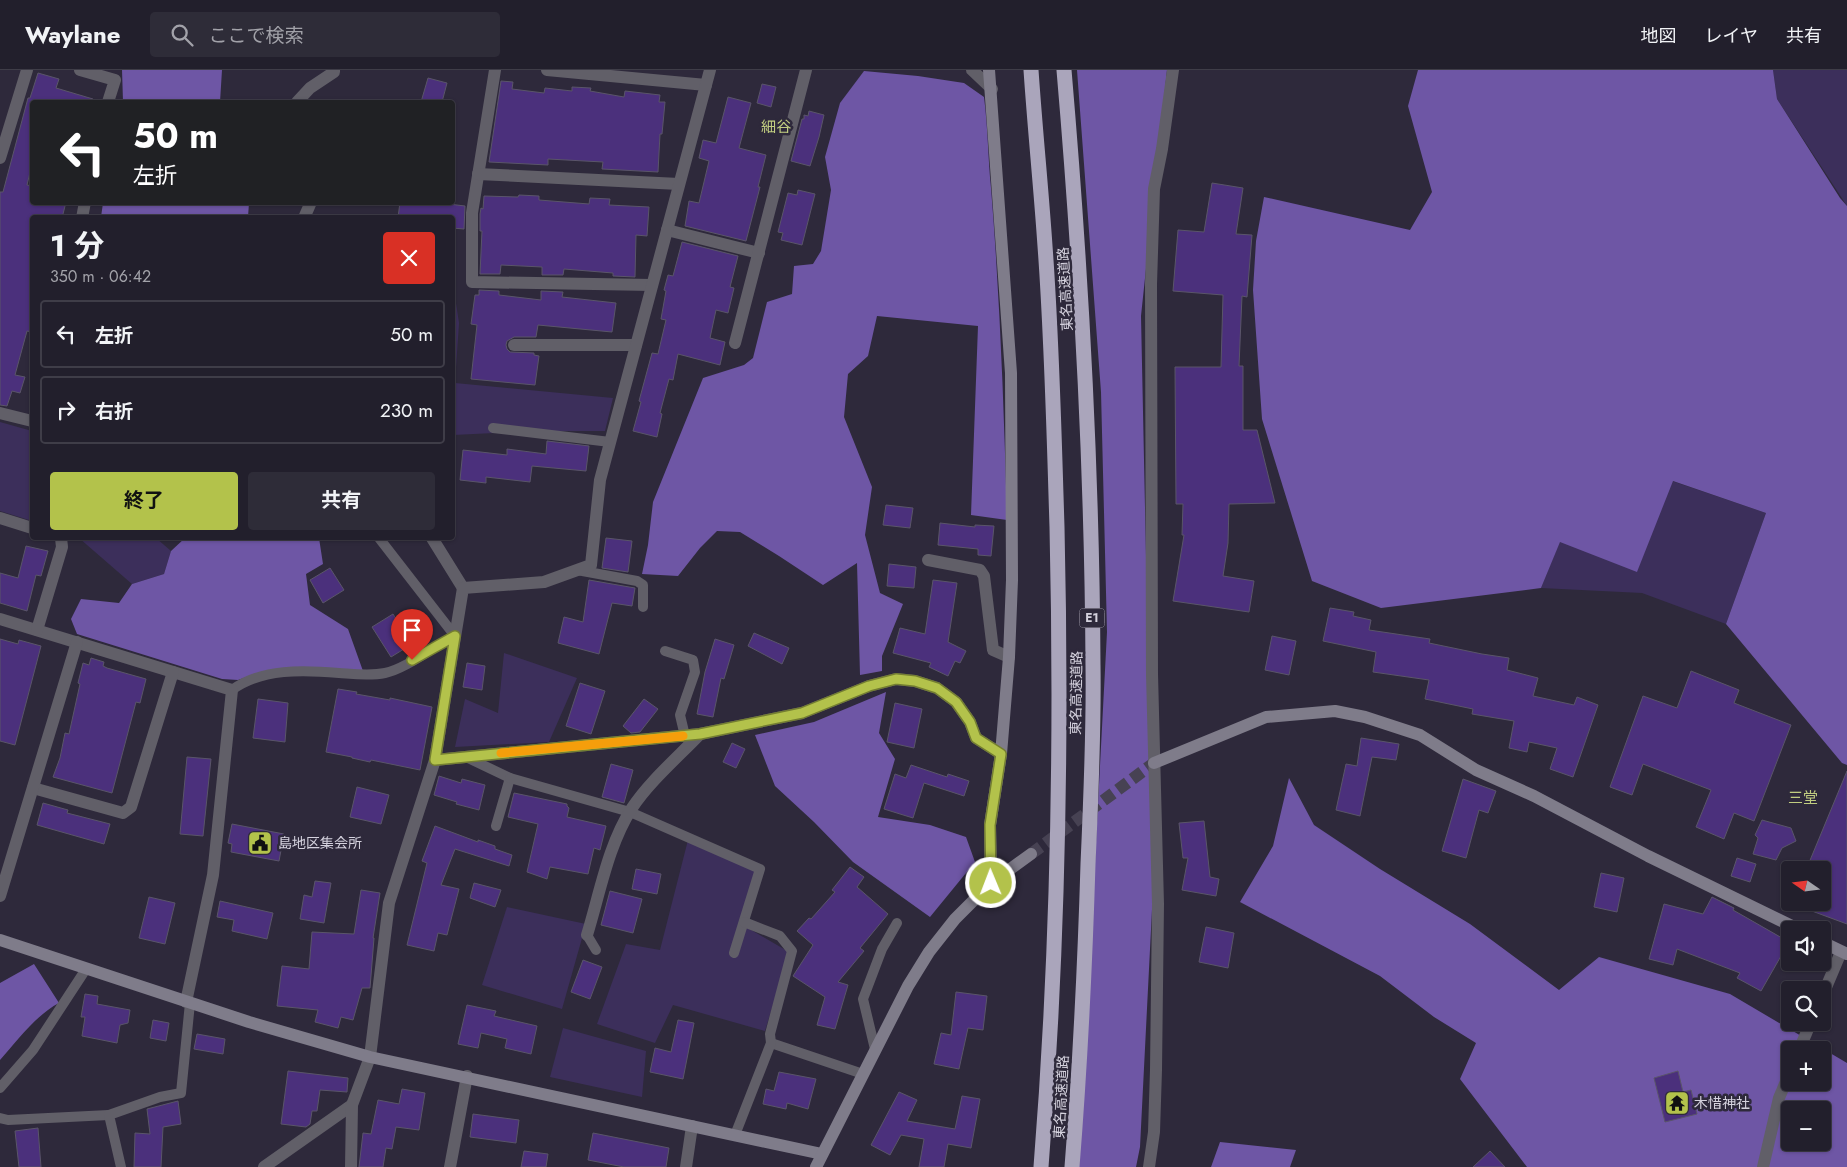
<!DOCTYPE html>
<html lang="ja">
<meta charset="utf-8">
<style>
:root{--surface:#221f2c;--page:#2e2c38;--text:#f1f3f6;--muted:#a2a2a9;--line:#3f3d48;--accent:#b3c24b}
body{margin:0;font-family:Jost,"Noto Sans JP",sans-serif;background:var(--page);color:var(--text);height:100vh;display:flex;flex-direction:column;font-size:19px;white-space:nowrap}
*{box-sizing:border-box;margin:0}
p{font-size:16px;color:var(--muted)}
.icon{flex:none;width:28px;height:28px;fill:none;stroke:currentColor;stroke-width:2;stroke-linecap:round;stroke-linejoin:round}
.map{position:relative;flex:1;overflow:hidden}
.drawer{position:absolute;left:30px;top:145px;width:425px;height:325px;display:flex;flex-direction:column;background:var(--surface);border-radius:5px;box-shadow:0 1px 4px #0004,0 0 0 1px var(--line)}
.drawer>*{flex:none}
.guide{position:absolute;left:30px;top:30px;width:425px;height:105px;border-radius:5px;box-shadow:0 1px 4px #0004,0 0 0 1px var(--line);background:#202124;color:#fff;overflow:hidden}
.needle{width:32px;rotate:284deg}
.tools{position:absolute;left:1781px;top:791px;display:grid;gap:10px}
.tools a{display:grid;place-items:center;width:50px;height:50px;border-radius:5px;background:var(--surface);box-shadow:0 1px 4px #0004,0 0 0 1px var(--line);font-size:25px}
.pin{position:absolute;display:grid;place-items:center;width:42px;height:42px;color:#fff;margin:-51px -21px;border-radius:50% 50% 50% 0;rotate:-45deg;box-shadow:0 0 5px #0007}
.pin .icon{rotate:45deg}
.me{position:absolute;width:55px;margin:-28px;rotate:359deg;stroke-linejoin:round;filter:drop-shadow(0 0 4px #0008)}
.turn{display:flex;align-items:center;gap:18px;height:105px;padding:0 20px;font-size:22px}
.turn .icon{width:65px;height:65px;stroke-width:2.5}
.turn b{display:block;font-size:35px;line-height:42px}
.round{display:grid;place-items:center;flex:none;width:52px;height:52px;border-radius:5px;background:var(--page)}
.overview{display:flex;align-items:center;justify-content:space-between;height:85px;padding:0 20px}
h1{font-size:30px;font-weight:700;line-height:38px}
.action{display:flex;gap:10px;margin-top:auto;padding:10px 20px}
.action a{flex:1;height:58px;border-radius:5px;background:var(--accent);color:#111;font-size:20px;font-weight:700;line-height:58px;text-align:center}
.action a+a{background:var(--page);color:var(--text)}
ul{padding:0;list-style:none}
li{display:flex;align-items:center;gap:15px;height:68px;margin:0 10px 8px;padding:0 10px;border:2px solid var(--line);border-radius:5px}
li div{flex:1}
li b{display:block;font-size:19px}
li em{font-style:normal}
header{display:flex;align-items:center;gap:30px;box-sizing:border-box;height:70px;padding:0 25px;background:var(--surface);border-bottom:1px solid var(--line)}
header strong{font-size:24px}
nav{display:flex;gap:28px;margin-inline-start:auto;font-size:18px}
.search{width:350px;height:45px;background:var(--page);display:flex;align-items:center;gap:12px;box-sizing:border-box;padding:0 18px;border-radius:5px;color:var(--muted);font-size:19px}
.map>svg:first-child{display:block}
.green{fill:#3c2f5b}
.forest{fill:#6e56a5;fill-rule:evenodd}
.building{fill:#4b307c;stroke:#5a5569}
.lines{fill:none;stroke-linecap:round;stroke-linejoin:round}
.secondary-tunnel{stroke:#474253;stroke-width:12;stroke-dasharray:12 6;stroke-linecap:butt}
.lane{stroke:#615f68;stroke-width:10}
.street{stroke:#615f68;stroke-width:12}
.secondary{stroke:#7f7c8a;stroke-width:12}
.highway{stroke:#aaa5bb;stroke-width:15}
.route-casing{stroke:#747e31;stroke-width:12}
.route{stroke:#b3c24b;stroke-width:9}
.slow{stroke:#f59e0b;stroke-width:9}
.labels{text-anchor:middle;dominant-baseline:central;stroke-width:5;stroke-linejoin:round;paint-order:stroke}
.shield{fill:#2e293b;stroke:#a39fad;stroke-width:1}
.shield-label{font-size:12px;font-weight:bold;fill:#d5d2de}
.street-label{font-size:14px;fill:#d5d2de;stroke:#2e293b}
.poi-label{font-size:14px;fill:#d5d2de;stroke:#2e293b;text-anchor:start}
.neighbourhood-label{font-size:15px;fill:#c1cd80;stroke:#2e293b}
</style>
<header>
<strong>Waylane</strong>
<div class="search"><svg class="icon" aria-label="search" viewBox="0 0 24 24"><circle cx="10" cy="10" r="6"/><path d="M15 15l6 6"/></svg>ここで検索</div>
<nav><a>地図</a><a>レイヤ</a><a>共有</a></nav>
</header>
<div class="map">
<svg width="1847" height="1097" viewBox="0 0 1847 1097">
<rect width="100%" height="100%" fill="#2e293b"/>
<g class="green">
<polygon points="1773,0 1847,0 1847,136 1777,29"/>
<polygon points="453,213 459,253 455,313 613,328 605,361 533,361 453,365"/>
<polygon points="0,352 32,361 32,451 0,441"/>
<polygon points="1672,411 1766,443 1726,554 1642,523 1541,518 1560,471 1637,501"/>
<polygon points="79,468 156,468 171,481 164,504 132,514"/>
<polygon points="504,583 577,608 549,672 455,677 465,629 498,643"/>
<polygon points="688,770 758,798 741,854 789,882 765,961 673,935 655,973 597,954 626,874 660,880"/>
<polygon points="507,837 586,854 562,939 482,915"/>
<polygon points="563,958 646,981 642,1027 550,1007"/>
</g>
<g class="forest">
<polygon points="122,0 222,0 220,32 123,32"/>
<polygon points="1077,0 1167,0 1141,246 1153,820 1140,1077 1136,1097 1079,1097 1107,562 1101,322"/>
<polygon points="1418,0 1773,0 1777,29 1840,128 1847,136 1847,695 1842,693 1726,554 1766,443 1673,411 1637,502 1560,472 1541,518 1381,538 1312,511 1262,349 1253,220 1256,171 1264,127 1410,160 1432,122 1408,36"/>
<path d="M 864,1 L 918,6 L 964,13 L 984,27 C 988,58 988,88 991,118 C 1000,229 1004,339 1007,450 L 971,445 L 978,256 L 877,246 L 868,286 L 848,304 L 844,347 L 872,417 L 865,465 L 880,523 L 903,534 L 882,586 L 882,601 L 860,605 L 857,493 L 823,515 L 779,486 L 740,462 L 717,461 L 700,478 L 678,506 L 642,504 L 648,475 L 653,432 L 703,308 L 744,295 L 753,288 L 767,232 L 792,224 L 794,196 L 813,194 L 821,181 L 831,120 L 825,87 L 840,33 Z"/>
<polygon points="103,133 103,132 249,133 248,147 101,147"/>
<polygon points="185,468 319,468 323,494 306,504 310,535 348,559 363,601 258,603 238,610 222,609 77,564 71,549 81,529 119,533 132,514 164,504 171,481"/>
<polygon points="886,622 879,663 895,689 878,747 930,755 966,767 975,792 930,847 853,792 814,752 775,716 755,665 814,652"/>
<path d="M 1289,708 L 1314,755 L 1380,799 L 1470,854 L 1559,920 L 1599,887 L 1730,924 L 1847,993 L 1847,1097 L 1527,1097 L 1460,1009 L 1476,973 L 1434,947 L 1380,906 L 1240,832 L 1273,776 ZM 1790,980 L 1822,980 L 1822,1012 L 1790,1012 ZM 1790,1040 L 1822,1040 L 1822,1072 L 1790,1072 Z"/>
<path d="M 34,894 L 59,933 C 36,945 17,971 0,990 L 0,913 Z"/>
<polygon points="1220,1072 1296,1080 1290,1097 1211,1097"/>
</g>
<g class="building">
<polygon points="38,3 59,9 56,18 93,29 92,32 32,32 32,94 27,115 32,116 32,132 66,132 62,148 32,148 32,262 27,261 15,305 25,307 20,323 12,321 7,336 0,335 0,122 3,122 28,28 30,28"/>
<polygon points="428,8 447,13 442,32 421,32"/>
<polygon points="501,11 513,12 512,19 544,23 545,18 572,21 572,17 591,18 590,21 624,27 625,21 660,25 659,32 665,32 662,64 660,64 658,102 602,99 603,92 548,89 548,95 489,92"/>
<polygon points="762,14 776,17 771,37 757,33"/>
<polygon points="728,27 751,33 739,78 766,85 758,117 760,117 746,171 685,156 689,131 699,133 709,91 699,88 703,70 716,73"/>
<polygon points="809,41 824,45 819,67 810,96 791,91 802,49 804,49 804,45 808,46"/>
<polygon points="1212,113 1243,118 1236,164 1252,165 1247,227 1242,226 1239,296 1243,296 1243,360 1257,360 1275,433 1229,434 1228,473 1223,506 1254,511 1249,542 1173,531 1184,465 1182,465 1183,434 1176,434 1175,297 1221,297 1223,225 1173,221 1178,160 1204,162"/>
<polygon points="798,120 815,124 802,175 781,170 783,163 778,162 788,123 797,125"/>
<polygon points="519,125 539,126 539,130 589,134 590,128 610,129 609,135 649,137 647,166 636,165 635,207 613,206 613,203 564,199 563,205 542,205 542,197 501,195 500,204 480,204 482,161 480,161 480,144 481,138 483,139 484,126 518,127"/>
<polygon points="400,132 432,132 465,136 464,159 452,158 452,148 398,148"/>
<polygon points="682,172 738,186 730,217 734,218 728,243 716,240 710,268 725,272 720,295 678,284 673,310 669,309 660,343 662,344 657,367 633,361 641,332 639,331 652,283 658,284 666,250 661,249 666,221 664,220 668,205 673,206"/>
<polygon points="479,220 499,221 499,225 541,230 541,221 563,222 562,227 616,233 612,262 538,255 536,267 514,267 507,271 506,275 507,279 510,282 534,283 534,285 539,286 535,315 471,309 477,255 471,254 475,225 479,225"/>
<polygon points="547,371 589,376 586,401 532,396 530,412 486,407 486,413 460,410 463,380 507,385 507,379 546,384"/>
<polygon points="886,435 913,438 910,458 883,455"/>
<polygon points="940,453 975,457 975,455 994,456 991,486 978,485 978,479 938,475"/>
<polygon points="606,468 632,471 628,502 602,498"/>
<polygon points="26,476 48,481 41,506 36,505 27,541 0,533 0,503 18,508"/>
<polygon points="889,494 916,497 914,518 887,516"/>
<polygon points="330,498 344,520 323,533 310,510"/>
<polygon points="589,510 635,518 632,536 612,533 599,584 558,573 564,547 583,552"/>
<polygon points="933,510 957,513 948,572 966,581 960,593 955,591 948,606 929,597 931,593 893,583 900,558 925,564"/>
<polygon points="1330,538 1354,542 1353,546 1371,550 1369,560 1430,569 1429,573 1482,584 1509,588 1507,600 1538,608 1533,626 1574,635 1577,627 1598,635 1573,707 1550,699 1557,678 1529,672 1527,682 1509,678 1514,651 1472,644 1473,639 1425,629 1429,610 1373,602 1376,582 1323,571"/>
<polygon points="393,544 412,574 391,587 372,557"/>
<polygon points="754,563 789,578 782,594 748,576"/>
<polygon points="1272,566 1296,571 1289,605 1265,600"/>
<polygon points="0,569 18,574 19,570 41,576 15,675 0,671"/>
<polygon points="715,569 734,575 724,609 721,608 713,647 697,644 705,602"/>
<polygon points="91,588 104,592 103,596 107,598 146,609 140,633 136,632 112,723 53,707 60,688 65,663 69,664 80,614 78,613 83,593 89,595"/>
<polygon points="467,593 485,596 482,620 463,617"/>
<polygon points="1691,601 1739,620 1734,633 1791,655 1754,751 1734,743 1724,769 1696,757 1711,720 1643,694 1632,725 1610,717 1643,626 1677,638"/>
<polygon points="580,613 605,621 591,664 566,656"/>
<polygon points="338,619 357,622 356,624 390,630 390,628 432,637 420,700 371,690 370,692 352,688 352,687 326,682"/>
<polygon points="258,629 288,633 285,672 253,668"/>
<polygon points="644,629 658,639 640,662 631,663 623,656"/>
<polygon points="895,633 922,639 914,678 887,672"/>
<polygon points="1361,668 1399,674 1396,690 1372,687 1360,746 1336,740 1346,694 1357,696"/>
<polygon points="732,673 745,679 736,698 723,692"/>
<polygon points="187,687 211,689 203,766 180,764"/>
<polygon points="611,694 633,700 624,733 602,727"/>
<polygon points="911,695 947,707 948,704 969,711 964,726 924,713 913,748 884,739 895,704 906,708"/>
<polygon points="1847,701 1847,854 1793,834 1822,832 1822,800 1806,800"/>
<polygon points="439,706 461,713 462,709 485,715 479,740 456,734 457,732 434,725"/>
<polygon points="1463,709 1496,721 1488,743 1479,740 1466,788 1442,781"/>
<polygon points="357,717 389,725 381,754 350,747"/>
<polygon points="514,723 567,734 567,736 569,738 567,747 606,756 600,780 594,778 588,804 550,797 547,809 527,802 538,754 508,747"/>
<polygon points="43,733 68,740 67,743 110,754 104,774 37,755"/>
<polygon points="1762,750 1791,758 1796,771 1782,778 1776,790 1753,784 1758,768 1755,765"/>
<polygon points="1204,751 1210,807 1219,809 1216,826 1182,820 1188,788 1183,788 1179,753"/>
<polygon points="232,754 284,764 279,791 231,782 232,774 228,773"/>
<polygon points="435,756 478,772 478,770 495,776 495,779 512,785 509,796 455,779 441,815 459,819 447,865 438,863 434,881 407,875 427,793 422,791"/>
<polygon points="1737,788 1756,794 1750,812 1731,806"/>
<polygon points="850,797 864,807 857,817 888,844 860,878 864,881 838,912 848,915 835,959 817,955 825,927 793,906 813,875 797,861 809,848 811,849 835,822 832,820"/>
<polygon points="636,799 661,804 657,824 632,819"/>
<polygon points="1601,803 1624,808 1617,842 1594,837"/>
<polygon points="315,811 331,813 324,853 300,849 304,825 312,827"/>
<polygon points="474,813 501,820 495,837 470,828"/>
<polygon points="361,820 380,823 373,868 374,868 370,918 362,918 353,950 341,947 338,958 315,952 318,940 277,936 282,896 309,899 312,862 354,864"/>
<polygon points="610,821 642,829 633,863 601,855"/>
<polygon points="149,827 175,833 165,874 139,868"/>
<polygon points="1712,827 1734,838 1733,840 1789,872 1761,921 1737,908 1740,903 1677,879 1673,895 1649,889 1664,834 1703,844"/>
<polygon points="220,831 273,843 267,869 232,861 234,850 217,847"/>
<polygon points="1206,857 1234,863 1228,898 1199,892"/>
<polygon points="583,890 602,897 590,929 571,922"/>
<polygon points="956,922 987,926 983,960 968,958 959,999 934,994 941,963 951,965"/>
<polygon points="85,924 98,926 97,934 130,940 128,953 120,955 117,973 82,966 85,947 81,947"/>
<polygon points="467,935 496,941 494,946 537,956 531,984 505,978 507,969 481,963 478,978 458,974"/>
<polygon points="153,950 169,953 166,971 150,968"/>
<polygon points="678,950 694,953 683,1009 650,1002 655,978 671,982"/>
<polygon points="197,964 225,969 223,984 194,979"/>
<polygon points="288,1001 348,1008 347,1022 320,1020 317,1041 312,1041 310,1054 306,1057 281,1054"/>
<polygon points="1678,1001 1683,1022 1691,1020 1697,1044 1665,1052 1654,1008"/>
<polygon points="779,1002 816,1009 808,1039 787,1033 786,1039 763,1034 766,1019 774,1021"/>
<polygon points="402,1019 425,1023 419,1060 396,1057 392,1079 386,1078 383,1097 359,1097 363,1063 371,1064 378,1030 399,1034"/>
<polygon points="899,1022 917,1030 907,1051 955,1059 962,1026 980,1029 971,1078 948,1074 944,1097 919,1097 924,1069 901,1065 890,1085 871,1075"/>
<polygon points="178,1031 181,1054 163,1057 161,1097 134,1097 135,1063 150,1064 147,1039"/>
<polygon points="473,1044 519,1050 516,1073 470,1067"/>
<polygon points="38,1058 41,1097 19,1097 15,1061"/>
<polygon points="593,1063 669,1078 666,1097 624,1097 588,1090"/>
<polygon points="524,1081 548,1084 546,1097 521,1097"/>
<polygon points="1490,1081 1505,1097 1473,1097"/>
</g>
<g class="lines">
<polyline class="secondary-tunnel" points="1031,784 1154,693"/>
<g class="lane">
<polyline points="493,358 610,372"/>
<polyline points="577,500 637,511 643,515 643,537"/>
<polyline points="665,581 693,590 695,602 680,645 685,666"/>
<path d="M 232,620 C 262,598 304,600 339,603 C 354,604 370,606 385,603 C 405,599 435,576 455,566 L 379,468"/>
<polyline points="466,687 510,708 496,756"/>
<polyline points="510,708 630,742 760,799 734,883"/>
<polyline points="587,865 596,880"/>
<polyline points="771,973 863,1004"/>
<polyline points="875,979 863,929 882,879 897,853"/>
<polyline points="0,1018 33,980 86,899"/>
<polyline points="0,1048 8,1050 109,1045"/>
<polyline points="735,1065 771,973 770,964 792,881 780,866 744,852"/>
<polyline points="121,1097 109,1045 160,1027 181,1023 190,933"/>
</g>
<g class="street">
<polyline points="80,0 115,10 108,32"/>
<polyline points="495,0 472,143 472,212 652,215"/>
<polyline points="547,0 706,15"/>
<polyline points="972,0 992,19"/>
<polyline points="297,32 310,18 334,2 334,0"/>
<polyline points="0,88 27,0"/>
<polyline points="478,104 679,114"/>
<polyline points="82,148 85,132"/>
<polyline points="304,148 311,132"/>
<polyline points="667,160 759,183"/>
<polyline points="735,273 806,0"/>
<polyline points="514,275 636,275"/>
<polyline points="0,343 32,351"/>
<polyline points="0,448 32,458"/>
<polyline points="432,468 463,518"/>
<polyline points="928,490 980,500 984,506 993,580 1009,587"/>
<polyline points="0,549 232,620 213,805 186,932"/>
<polyline points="37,560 62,477 61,468"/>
<polyline points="435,690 700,664 802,643 869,616 896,609 915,611 937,618 956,632 970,652 976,668 1001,684"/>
<polyline points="33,718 123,743 131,737 173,602"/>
<polyline points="0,826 77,572"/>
<path d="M 587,865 C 600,823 608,775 632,738 C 649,712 678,687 700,664"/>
<polyline points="1822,927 1841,882"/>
<polyline points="1799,980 1811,952"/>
<polyline points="264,1097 352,1035"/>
<polyline points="351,1097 352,1035 370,987 389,833 435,690 463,518 544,512 591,495 600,410 710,0"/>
<polyline points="450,1097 467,1006"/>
<polyline points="686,1097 692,1056"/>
<polyline points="1149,1097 1154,1062 1156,1000 1158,834 1152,604 1151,214 1154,119 1162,79 1173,0"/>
<polyline points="1763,1097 1779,1028 1790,1002"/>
</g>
<g class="secondary">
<polyline points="989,0 1011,303 1012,510 1009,587 1001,684 990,755 991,813"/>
<polyline points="1154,693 1266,647 1335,641 1365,647 1420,665 1476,700 1534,726 1648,786 1800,860"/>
<polyline points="0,870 249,952 370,987 822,1084"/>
<polyline points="1822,872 1847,884"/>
<polyline points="816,1097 908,916 929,882 955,849 991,813 1031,784"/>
</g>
<g class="highway">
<path d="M 1031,0 C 1035,59 1041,117 1045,176 C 1052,270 1054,364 1057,457 C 1062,670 1058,884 1041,1097"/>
<path d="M 1064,0 C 1081,198 1092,396 1093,595 C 1094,661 1091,728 1088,794 C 1085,895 1080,996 1072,1097"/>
</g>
</g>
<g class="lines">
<defs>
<polyline id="route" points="412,590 455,566 435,690 700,664 802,643 869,616 896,609 915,611 937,618 956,632 970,652 976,668 1001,684 990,755 991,813"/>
</defs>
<use href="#route" class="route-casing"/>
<use href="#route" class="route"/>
<polyline class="slow" points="501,683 683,666"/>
</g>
<defs>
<symbol id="civic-square" viewBox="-11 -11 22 22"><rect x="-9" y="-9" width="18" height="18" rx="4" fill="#b3c24b" stroke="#2e293b"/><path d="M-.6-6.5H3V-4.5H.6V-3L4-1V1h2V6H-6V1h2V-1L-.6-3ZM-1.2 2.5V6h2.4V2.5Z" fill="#111"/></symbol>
<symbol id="temple-square" viewBox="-11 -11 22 22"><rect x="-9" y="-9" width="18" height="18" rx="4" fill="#b3c24b" stroke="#2e293b"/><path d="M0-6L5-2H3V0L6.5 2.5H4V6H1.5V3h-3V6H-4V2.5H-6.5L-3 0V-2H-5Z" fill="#111"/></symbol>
</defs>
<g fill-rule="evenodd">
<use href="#civic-square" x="246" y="759" width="28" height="28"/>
<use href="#temple-square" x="1663" y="1019" width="28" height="28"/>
</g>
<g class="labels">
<rect class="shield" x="1079.5" y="538.5" width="25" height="19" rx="4"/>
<g class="shield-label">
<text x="1092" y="548">E1</text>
</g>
<g class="street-label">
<text transform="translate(1065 219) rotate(-93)">東名高速道路</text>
<text transform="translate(1076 623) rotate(-89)">東名高速道路</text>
<text transform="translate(1061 1027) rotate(-87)">東名高速道路</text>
</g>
<g class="poi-label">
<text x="278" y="773">島地区集会所</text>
<text x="1694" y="1033">木惜神社</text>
</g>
<g class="neighbourhood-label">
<text x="776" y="57">細谷</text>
<text x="1803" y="728">三堂</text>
</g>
</g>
</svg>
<div class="tools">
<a><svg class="needle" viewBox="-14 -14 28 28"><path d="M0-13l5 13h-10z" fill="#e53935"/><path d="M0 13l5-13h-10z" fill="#a2a2a9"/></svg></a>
<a><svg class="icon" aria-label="sound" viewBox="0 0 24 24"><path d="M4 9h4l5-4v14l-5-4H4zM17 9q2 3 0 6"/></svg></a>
<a><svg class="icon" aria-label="search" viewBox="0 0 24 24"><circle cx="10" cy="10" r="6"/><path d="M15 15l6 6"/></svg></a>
<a>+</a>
<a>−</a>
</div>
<div class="pin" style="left:412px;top:590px;background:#d93025"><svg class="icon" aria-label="arrive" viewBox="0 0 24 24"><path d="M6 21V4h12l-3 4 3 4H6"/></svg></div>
<svg class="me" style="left:991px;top:813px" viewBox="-20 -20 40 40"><circle r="17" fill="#b3c24b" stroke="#fff" stroke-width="3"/><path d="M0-11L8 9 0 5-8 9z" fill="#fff"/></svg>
<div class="guide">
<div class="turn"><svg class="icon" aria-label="left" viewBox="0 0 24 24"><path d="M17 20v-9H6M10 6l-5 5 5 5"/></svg><div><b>50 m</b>左折</div></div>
</div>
<section class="drawer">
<div class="overview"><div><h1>1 分</h1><p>350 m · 06:42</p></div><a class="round" style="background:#d93025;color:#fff"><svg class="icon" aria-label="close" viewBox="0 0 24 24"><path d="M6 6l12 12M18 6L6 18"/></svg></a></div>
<ul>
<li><svg class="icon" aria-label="left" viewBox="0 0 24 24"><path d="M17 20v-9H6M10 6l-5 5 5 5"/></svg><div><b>左折</b></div><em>50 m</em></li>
<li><svg class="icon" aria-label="right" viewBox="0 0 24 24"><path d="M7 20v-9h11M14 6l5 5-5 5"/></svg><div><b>右折</b></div><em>230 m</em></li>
</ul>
<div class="action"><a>終了</a><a>共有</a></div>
</section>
</div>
